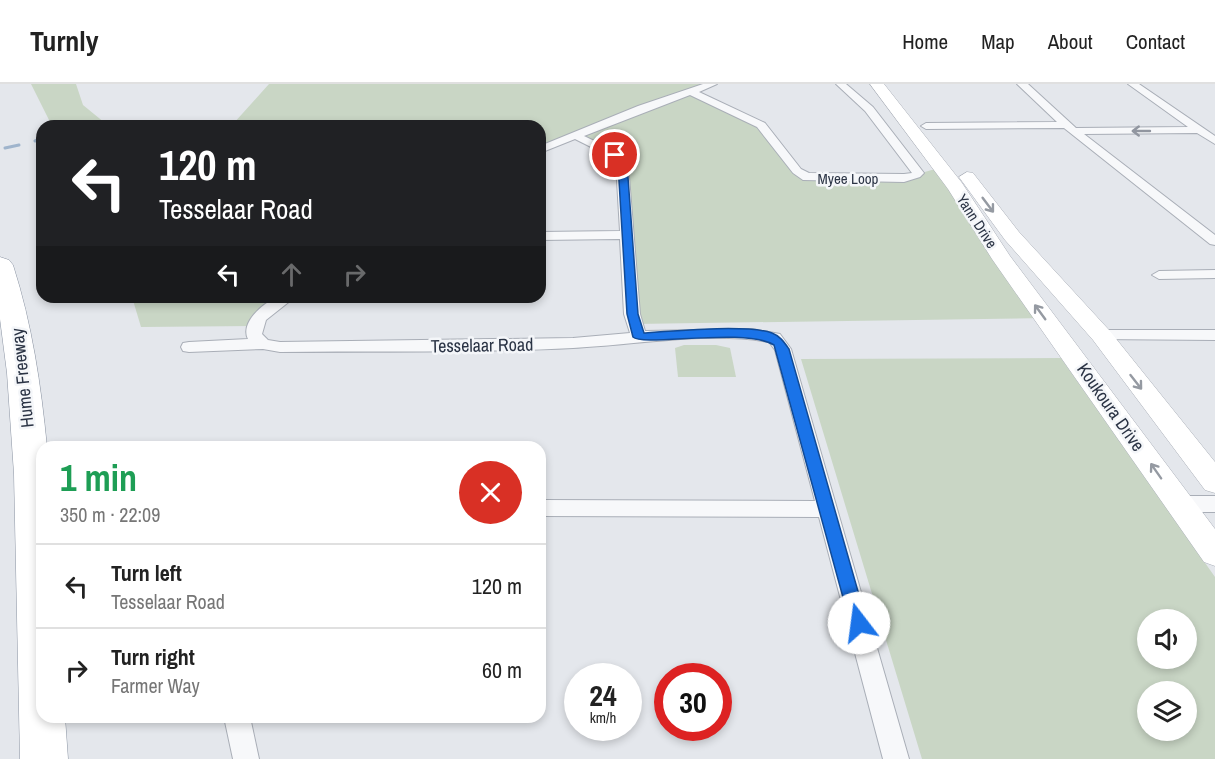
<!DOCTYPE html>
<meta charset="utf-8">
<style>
:root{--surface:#fff;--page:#f2f2f2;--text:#222;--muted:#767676;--line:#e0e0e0}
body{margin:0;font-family:"Archivo Narrow",sans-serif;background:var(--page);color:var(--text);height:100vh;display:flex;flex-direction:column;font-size:22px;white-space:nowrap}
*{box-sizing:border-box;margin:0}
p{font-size:20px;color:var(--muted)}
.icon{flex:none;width:33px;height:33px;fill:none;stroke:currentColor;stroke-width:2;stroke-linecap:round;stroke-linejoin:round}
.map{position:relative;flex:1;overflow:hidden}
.panel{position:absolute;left:36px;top:357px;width:510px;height:282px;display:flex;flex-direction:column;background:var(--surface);border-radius:18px;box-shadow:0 3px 9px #0003}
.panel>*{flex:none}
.banner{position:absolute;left:36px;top:36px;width:510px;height:183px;border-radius:18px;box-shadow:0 3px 9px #0003;background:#202124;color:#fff;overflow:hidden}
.buttons{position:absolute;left:1137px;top:525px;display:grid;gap:12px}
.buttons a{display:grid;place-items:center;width:60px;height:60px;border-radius:50%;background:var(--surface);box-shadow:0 3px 9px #0003;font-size:30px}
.speed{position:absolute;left:564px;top:579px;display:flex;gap:12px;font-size:30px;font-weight:700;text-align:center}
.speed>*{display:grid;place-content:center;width:78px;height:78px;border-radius:50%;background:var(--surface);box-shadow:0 3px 9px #0003;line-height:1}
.speed small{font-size:15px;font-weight:400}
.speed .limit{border:9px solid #d22;background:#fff;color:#111}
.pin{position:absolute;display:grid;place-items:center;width:51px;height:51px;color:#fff;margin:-26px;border:3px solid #fff;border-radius:50%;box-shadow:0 2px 6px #0007}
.me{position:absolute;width:66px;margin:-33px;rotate:345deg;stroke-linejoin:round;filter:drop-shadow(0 0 4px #0008)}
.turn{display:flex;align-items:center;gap:21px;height:126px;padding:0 24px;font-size:27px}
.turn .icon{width:78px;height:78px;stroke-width:2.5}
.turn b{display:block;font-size:42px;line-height:51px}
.lanes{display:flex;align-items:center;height:57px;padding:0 24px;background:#0003;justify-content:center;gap:30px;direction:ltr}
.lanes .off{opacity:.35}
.round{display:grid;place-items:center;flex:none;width:63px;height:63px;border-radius:32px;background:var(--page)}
.head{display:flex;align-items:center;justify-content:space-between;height:102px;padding:0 24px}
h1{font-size:36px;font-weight:700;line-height:45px;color:#1e9e55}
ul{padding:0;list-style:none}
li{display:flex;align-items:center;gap:18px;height:84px;padding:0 24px;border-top:2px solid var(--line)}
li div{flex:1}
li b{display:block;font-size:22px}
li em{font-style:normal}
header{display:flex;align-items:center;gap:36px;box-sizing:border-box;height:84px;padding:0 30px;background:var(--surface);border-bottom:2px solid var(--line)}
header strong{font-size:28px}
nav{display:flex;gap:33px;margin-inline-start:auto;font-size:21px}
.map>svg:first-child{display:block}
.green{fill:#c9d6c5;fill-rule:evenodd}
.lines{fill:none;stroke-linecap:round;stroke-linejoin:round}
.stream{stroke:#9fb4cc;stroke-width:3}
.street-casing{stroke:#a9aeb7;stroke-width:2}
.secondary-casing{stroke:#a9aeb7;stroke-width:1}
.highway-casing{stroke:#8b94a3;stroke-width:1}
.street{fill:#f7f8fa;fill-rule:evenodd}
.secondary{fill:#fff;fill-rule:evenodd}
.highway{fill:#fff;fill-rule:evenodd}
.oneway{stroke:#9196a0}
.oneway2{stroke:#959aa2}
.route{fill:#1a73e8;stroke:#114b97;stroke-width:1.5}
.labels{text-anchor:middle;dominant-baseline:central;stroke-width:5;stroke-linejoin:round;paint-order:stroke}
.far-street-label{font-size:15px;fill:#2b3445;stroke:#f4f6f9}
.street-label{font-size:18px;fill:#2b3445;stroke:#f4f6f9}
</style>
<header>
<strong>Turnly</strong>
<nav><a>Home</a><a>Map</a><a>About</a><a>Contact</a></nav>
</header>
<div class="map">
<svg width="1215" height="675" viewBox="0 0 1215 675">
<rect width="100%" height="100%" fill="#e4e7ec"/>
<g class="green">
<polygon points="31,0 76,0 83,21 105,39 233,40 269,0 712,0 690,7 756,38 801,90 904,94 942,83 1045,234 635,240 622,80 575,51 540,66 540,42 52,42"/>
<polygon points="132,213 288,213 254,242 141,243"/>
<polygon points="684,261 716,261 730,264 736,293 678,293 675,264"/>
<path d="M 1061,274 L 1215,493 L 1215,675 L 922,675 L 801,275 ZM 1148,536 L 1186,536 L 1186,574 L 1148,574 ZM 1148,608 L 1186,608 L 1186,646 L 1148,646 Z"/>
</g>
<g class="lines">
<g class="stream">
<polyline points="75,42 80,40"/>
<polyline points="35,57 42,54"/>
<polyline points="5,64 19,61"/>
</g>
<defs>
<g id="street">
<path d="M 703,0 L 717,0 L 699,8 L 765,39 L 801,85 L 809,89 L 904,90 L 912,89 L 865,27 L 836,0 L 846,0 L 873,23 L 924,89 L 920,93 L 904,98 L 803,96 L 793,89 L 757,43 L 690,11 L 584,52 L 619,69 L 628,80 L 640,230 L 645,247 L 752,245 L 780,250 L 791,265 L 909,675 L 883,675 L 819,433 L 540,432 L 540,416 L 815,417 L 775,266 L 769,258 C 707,247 636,261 573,264 C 476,269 377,267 280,268 L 263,265 L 189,268 L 183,267 L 181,263 L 183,259 L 189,258 L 248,255 C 240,239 262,220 276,214 C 281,212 289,213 295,213 L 266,236 L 262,250 L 268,256 L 280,258 L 573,254 L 630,249 L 624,230 L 620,155 L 540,156 L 540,148 L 620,147 L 616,80 L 611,73 L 575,55 L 540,69 L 540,62 L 638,22 Z"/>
<polygon points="1017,0 1028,0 1076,44 1188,43 1128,0 1139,0 1215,52 1215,60 1197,49 1084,50 1215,151 1215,161 1210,160 1064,44 926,45 921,42 926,39 1057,38"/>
<polygon points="1215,186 1215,194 1159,195 1152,191 1159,187"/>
<polygon points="1101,246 1215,246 1215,256 1095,255 1093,251"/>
<polygon points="1180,412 1215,412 1215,428 1180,428 1173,426 1170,420 1173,414"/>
<polygon points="224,633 250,633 259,675 233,675"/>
</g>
<g id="secondary">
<polygon points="870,0 884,0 962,99 1010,172 1215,445 1215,482 1204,478 992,175 948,105"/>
<polygon points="967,88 973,89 1019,148 1109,246 1215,378 1215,409 1205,406 1093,256 1005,156 959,93"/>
</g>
<path id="highway" d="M 0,173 L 9,176 L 13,181 C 32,240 41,301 47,363 L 42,363 L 42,633 L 65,633 L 68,675 L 20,675 L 14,390 L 7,289 L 0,235 Z"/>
</defs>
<use href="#street" class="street-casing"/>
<use href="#secondary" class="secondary-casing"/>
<use href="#highway" class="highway-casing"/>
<use href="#street" class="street"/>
<use href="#secondary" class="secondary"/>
<use href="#highway" class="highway"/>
</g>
<defs><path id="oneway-shaft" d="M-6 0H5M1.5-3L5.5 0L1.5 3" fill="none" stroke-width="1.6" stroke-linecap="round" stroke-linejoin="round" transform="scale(1.5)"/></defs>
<use class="oneway" href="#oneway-shaft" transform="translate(1141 47) rotate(180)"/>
<g class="oneway2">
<use href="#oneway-shaft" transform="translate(988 121) rotate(53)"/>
<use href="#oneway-shaft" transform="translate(1040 228) rotate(-126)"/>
<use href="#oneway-shaft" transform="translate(1136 298) rotate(52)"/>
<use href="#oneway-shaft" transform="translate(1156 387) rotate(-125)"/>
</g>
<path class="route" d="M 612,69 L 618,69 L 627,80 L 638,230 L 644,249 C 672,247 747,240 772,249 C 780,252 784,258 789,265 L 867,539 L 865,545 L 859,547 L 852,545 L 850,539 L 774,261 C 745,243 643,263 633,253 L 627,230 L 618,80 L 611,71 Z"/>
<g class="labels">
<g class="far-street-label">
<text x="848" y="94">Myee Loop</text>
<text transform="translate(977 137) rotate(57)">Yann Drive</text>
</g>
<g class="street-label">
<text transform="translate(482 261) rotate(-1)">Tesselaar Road</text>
<text transform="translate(22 294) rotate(-96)">Hume Freeway</text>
<text transform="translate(1111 323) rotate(55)">Koukoura Drive</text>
</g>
</g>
</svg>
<div class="buttons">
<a><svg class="icon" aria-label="sound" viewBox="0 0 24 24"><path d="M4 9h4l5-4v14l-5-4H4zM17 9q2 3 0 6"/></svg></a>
<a><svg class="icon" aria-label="layers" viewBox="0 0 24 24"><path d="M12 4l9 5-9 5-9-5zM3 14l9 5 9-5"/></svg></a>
</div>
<div class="speed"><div>24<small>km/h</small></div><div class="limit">30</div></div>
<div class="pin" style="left:615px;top:71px;background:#d93025"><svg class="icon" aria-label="arrive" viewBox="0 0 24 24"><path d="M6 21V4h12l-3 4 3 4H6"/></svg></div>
<svg class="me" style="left:859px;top:539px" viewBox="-20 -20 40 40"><circle r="19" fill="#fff"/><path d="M0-13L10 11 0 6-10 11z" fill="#1a73e8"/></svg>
<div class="banner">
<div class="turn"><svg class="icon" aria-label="left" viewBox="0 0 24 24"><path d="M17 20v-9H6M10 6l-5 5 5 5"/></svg><div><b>120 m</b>Tesselaar Road</div></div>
<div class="lanes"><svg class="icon" aria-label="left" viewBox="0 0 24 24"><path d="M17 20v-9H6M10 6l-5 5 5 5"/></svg><svg class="icon off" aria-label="ahead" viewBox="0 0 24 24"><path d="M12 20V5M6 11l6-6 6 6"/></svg><svg class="icon off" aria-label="right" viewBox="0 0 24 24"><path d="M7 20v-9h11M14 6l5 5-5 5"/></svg></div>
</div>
<section class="panel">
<div class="head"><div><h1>1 min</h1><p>350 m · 22:09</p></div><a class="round" style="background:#d93025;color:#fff"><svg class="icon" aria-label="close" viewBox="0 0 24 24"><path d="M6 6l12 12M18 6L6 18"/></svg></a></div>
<ul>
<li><svg class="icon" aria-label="left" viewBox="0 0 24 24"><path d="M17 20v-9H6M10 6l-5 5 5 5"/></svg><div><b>Turn left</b><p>Tesselaar Road</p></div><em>120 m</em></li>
<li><svg class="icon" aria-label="right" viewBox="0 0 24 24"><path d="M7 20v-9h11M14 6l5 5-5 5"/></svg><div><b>Turn right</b><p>Farmer Way</p></div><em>60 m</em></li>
</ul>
</section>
</div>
